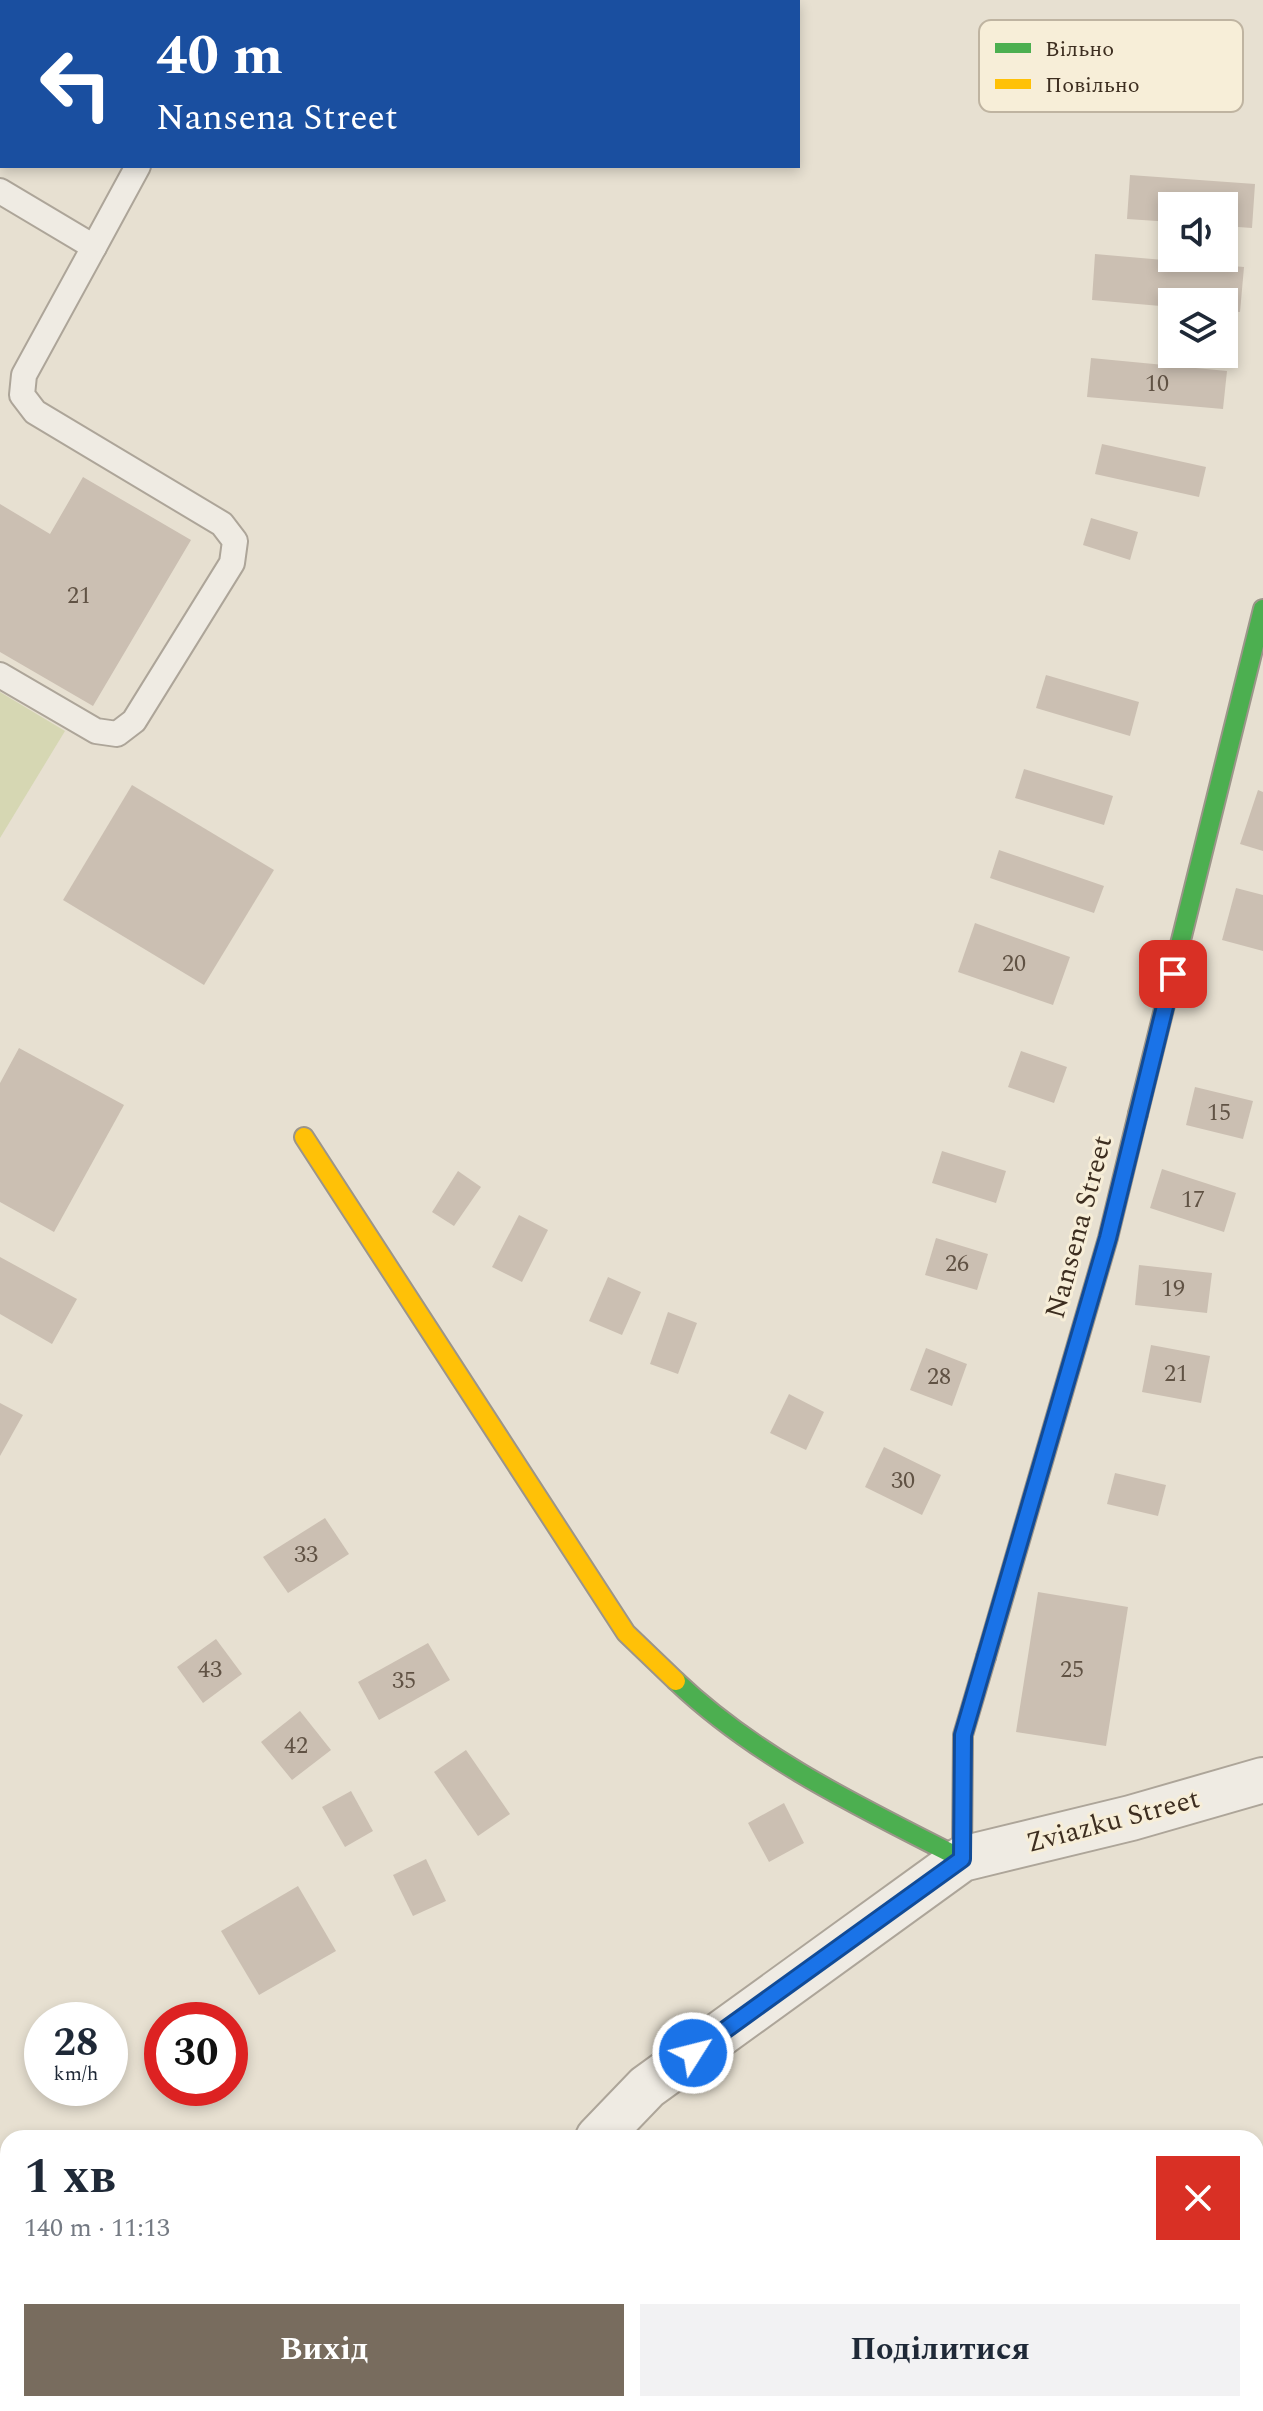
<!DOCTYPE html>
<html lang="uk">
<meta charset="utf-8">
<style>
:root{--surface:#fff;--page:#f2f2f3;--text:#1f2937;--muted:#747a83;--accent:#786c5e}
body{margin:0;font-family:Spectral,serif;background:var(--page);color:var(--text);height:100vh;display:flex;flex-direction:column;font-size:30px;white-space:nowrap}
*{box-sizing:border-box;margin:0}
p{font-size:26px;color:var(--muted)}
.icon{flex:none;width:44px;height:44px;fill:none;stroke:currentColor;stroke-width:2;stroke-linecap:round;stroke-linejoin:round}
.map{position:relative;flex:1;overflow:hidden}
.drawer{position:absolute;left:0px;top:2130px;width:1264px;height:282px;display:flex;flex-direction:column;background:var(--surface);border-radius:24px 24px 0 0;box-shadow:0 4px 12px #0003}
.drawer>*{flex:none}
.top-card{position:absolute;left:0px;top:0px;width:800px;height:168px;box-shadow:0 4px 12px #0003;background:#1a4fa0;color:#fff;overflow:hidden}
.buttons{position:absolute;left:1158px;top:192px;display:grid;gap:16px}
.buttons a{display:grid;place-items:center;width:80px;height:80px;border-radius:0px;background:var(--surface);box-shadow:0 4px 12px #0003;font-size:40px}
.speed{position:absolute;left:24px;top:2002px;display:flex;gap:16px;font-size:40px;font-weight:700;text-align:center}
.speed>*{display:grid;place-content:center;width:104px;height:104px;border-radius:50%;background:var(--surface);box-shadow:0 4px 12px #0003;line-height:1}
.speed small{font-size:20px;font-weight:400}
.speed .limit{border:12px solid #d22;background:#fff;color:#111}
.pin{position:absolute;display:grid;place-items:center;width:68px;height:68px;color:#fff;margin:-34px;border-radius:16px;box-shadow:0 4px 12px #0006}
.me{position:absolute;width:88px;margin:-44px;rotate:54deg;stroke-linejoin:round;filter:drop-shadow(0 0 6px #0008)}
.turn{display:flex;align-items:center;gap:28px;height:168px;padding:0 24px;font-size:36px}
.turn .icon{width:104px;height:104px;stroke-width:2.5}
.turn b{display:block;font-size:56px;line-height:68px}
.round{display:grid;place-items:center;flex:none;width:84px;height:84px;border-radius:0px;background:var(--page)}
.overview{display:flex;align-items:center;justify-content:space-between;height:136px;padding:0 24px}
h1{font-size:48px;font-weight:700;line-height:60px}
.action{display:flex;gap:16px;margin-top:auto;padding:16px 24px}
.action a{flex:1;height:92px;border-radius:0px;background:var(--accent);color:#fff;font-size:32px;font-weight:700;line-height:92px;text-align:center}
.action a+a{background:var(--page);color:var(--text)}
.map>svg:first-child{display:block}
.green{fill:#d6d7b3}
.building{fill:#cbbfb2}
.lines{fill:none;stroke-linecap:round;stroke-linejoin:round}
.lane-casing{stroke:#ada599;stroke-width:28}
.street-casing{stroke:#ada599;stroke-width:48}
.fast-casing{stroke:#9c958a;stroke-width:22}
.slow-casing{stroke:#9c958a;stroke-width:22}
.lane{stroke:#efebe3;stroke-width:24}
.street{stroke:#efebe3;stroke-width:44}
.fast{stroke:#4caf50;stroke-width:18}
.slow{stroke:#ffc107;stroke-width:18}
.route-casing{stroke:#114b97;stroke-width:20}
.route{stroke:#1a73e8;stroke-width:14}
.labels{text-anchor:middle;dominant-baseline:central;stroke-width:6;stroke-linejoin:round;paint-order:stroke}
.number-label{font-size:24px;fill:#605244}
.street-label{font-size:28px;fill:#3d2e20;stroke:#f7eed8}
.key{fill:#f7eed8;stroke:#bfb4a1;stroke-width:2}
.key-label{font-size:22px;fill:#3d2e20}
</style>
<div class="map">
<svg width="1263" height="2411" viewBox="0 0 1263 2411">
<rect width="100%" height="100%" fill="#e7e0d1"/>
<polygon class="green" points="0,692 65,731 0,838"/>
<g class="building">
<polygon points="1130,175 1255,184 1252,228 1224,226 1224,206 1172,206 1172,222 1127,219"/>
<polygon points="1095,254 1244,267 1240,312 1224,311 1224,302 1172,302 1172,307 1092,300"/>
<polygon points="1091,358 1227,371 1223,409 1087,397"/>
<polygon points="1102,444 1206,467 1199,497 1095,474"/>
<polygon points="83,477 191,540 93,706 0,652 0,504 50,534"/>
<polygon points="1091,518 1138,532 1130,560 1083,545"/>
<polygon points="1046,675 1139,702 1130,736 1036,708"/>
<polygon points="1024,769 1113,796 1104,825 1015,798"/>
<polygon points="132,785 274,870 204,985 63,900"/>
<polygon points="1258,790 1263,792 1263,851 1240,844"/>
<polygon points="999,850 1104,886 1094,913 990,878"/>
<polygon points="1236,888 1263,895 1263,951 1222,940"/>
<polygon points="975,923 1070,957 1053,1005 958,972"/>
<polygon points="19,1048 124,1105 54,1232 0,1202 0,1083"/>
<polygon points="1021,1051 1067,1067 1054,1103 1008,1087"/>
<polygon points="1195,1087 1253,1101 1243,1139 1186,1125"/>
<polygon points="942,1151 1006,1171 996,1203 932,1183"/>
<polygon points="1162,1169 1236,1193 1224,1232 1150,1208"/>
<polygon points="458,1171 481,1187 454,1226 432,1212"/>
<polygon points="519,1215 548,1230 522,1282 492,1267"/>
<polygon points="936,1238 988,1254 977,1290 925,1275"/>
<polygon points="0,1257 77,1299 52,1344 0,1314"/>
<polygon points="1139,1265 1212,1273 1207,1313 1135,1305"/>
<polygon points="608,1277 641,1292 622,1335 589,1321"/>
<polygon points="668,1312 697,1323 678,1374 650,1364"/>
<polygon points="1151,1345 1210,1356 1201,1403 1142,1392"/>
<polygon points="926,1348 967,1364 952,1406 910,1390"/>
<polygon points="789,1394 824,1412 806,1450 770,1433"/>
<polygon points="0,1403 23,1415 0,1456"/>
<polygon points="884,1447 941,1475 922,1515 865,1487"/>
<polygon points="1115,1473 1166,1485 1158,1516 1107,1504"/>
<polygon points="325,1518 349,1554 288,1593 263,1557"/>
<polygon points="1038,1592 1128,1607 1106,1746 1016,1732"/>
<polygon points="216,1639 242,1674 203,1703 177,1667"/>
<polygon points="428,1643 450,1680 379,1720 358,1682"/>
<polygon points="300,1711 331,1750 292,1780 261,1742"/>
<polygon points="466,1750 510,1814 478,1836 434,1772"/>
<polygon points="351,1791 373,1831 345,1847 322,1807"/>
<polygon points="784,1803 804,1843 769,1862 748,1823"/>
<polygon points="426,1859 446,1901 413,1916 393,1875"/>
<polygon points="298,1886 336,1951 259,1995 221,1931"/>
</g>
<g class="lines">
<defs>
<g id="lane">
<polyline points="313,0 317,2"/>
<polyline points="229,2 230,0"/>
<polyline points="409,2 411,0"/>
<polyline points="0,191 94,247 24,375 22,395 35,412 222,524 235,541 232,563 134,721 117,734 96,731 0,675"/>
<polyline points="94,247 138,166"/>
</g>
<g id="street">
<polyline points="598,2138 647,2087 962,1859 1131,1818 1263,1780"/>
<polyline points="439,2411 445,2404"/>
</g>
<g id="fast">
<polyline points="1138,1114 1263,609"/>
<path d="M 676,1681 C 758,1759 862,1808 962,1859 L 963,1735 L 986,1657"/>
</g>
<g id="slow">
<polyline points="304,1137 626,1633 676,1681"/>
<polyline points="986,1657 1108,1238 1138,1114"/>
</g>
</defs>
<use href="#lane" class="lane-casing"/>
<use href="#street" class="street-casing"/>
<use href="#fast" class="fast-casing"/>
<use href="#slow" class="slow-casing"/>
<use href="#lane" class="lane"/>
<use href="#street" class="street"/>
<use href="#fast" class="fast"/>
<use href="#slow" class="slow"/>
</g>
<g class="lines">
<defs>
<polyline id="route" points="693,2053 962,1859 963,1735 1108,1238 1173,974"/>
</defs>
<use href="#route" class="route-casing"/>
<use href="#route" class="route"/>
</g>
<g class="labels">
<g class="number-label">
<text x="1157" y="384">10</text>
<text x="79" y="596">21</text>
<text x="1014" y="964">20</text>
<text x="1219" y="1113">15</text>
<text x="1193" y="1200">17</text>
<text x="957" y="1264">26</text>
<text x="1173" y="1289">19</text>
<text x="1176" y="1374">21</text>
<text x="939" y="1377">28</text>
<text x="903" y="1481">30</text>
<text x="306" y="1555">33</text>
<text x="210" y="1670">43</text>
<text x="1072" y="1670">25</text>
<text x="404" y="1681">35</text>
<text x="296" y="1746">42</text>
</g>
<g class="street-label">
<text transform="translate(1079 1227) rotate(-75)">Nansena Street</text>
<text transform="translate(1113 1821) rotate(-15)">Zviazku Street</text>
</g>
</g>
<rect x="979" y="20" width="264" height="92" rx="12" class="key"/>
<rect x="995" y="43" width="36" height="10" fill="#4caf50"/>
<rect x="995" y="79" width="36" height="10" fill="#ffc107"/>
<g class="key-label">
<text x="1045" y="56">Вільно</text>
<text x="1045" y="92">Повільно</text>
</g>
</svg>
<div class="buttons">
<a><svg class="icon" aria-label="sound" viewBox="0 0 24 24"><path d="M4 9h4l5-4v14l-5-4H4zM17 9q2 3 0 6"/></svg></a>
<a><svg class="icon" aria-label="layers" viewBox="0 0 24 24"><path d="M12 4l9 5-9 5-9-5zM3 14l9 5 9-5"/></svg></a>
</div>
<div class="speed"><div>28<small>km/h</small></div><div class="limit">30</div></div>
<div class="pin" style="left:1173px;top:974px;background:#d93025"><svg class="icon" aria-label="arrive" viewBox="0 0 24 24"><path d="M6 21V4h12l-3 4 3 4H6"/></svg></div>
<svg class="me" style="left:693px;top:2053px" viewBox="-20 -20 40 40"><circle r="17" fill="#1a73e8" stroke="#fff" stroke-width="3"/><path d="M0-11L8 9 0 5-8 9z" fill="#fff"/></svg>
<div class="top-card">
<div class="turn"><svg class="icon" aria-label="left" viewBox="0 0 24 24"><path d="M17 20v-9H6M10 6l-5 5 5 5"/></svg><div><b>40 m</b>Nansena Street</div></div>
</div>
<section class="drawer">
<div class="overview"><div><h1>1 хв</h1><p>140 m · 11:13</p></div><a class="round" style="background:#d93025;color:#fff"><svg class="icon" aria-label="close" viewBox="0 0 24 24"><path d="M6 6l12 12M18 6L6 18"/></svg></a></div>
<div class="action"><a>Вихід</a><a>Поділитися</a></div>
</section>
</div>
